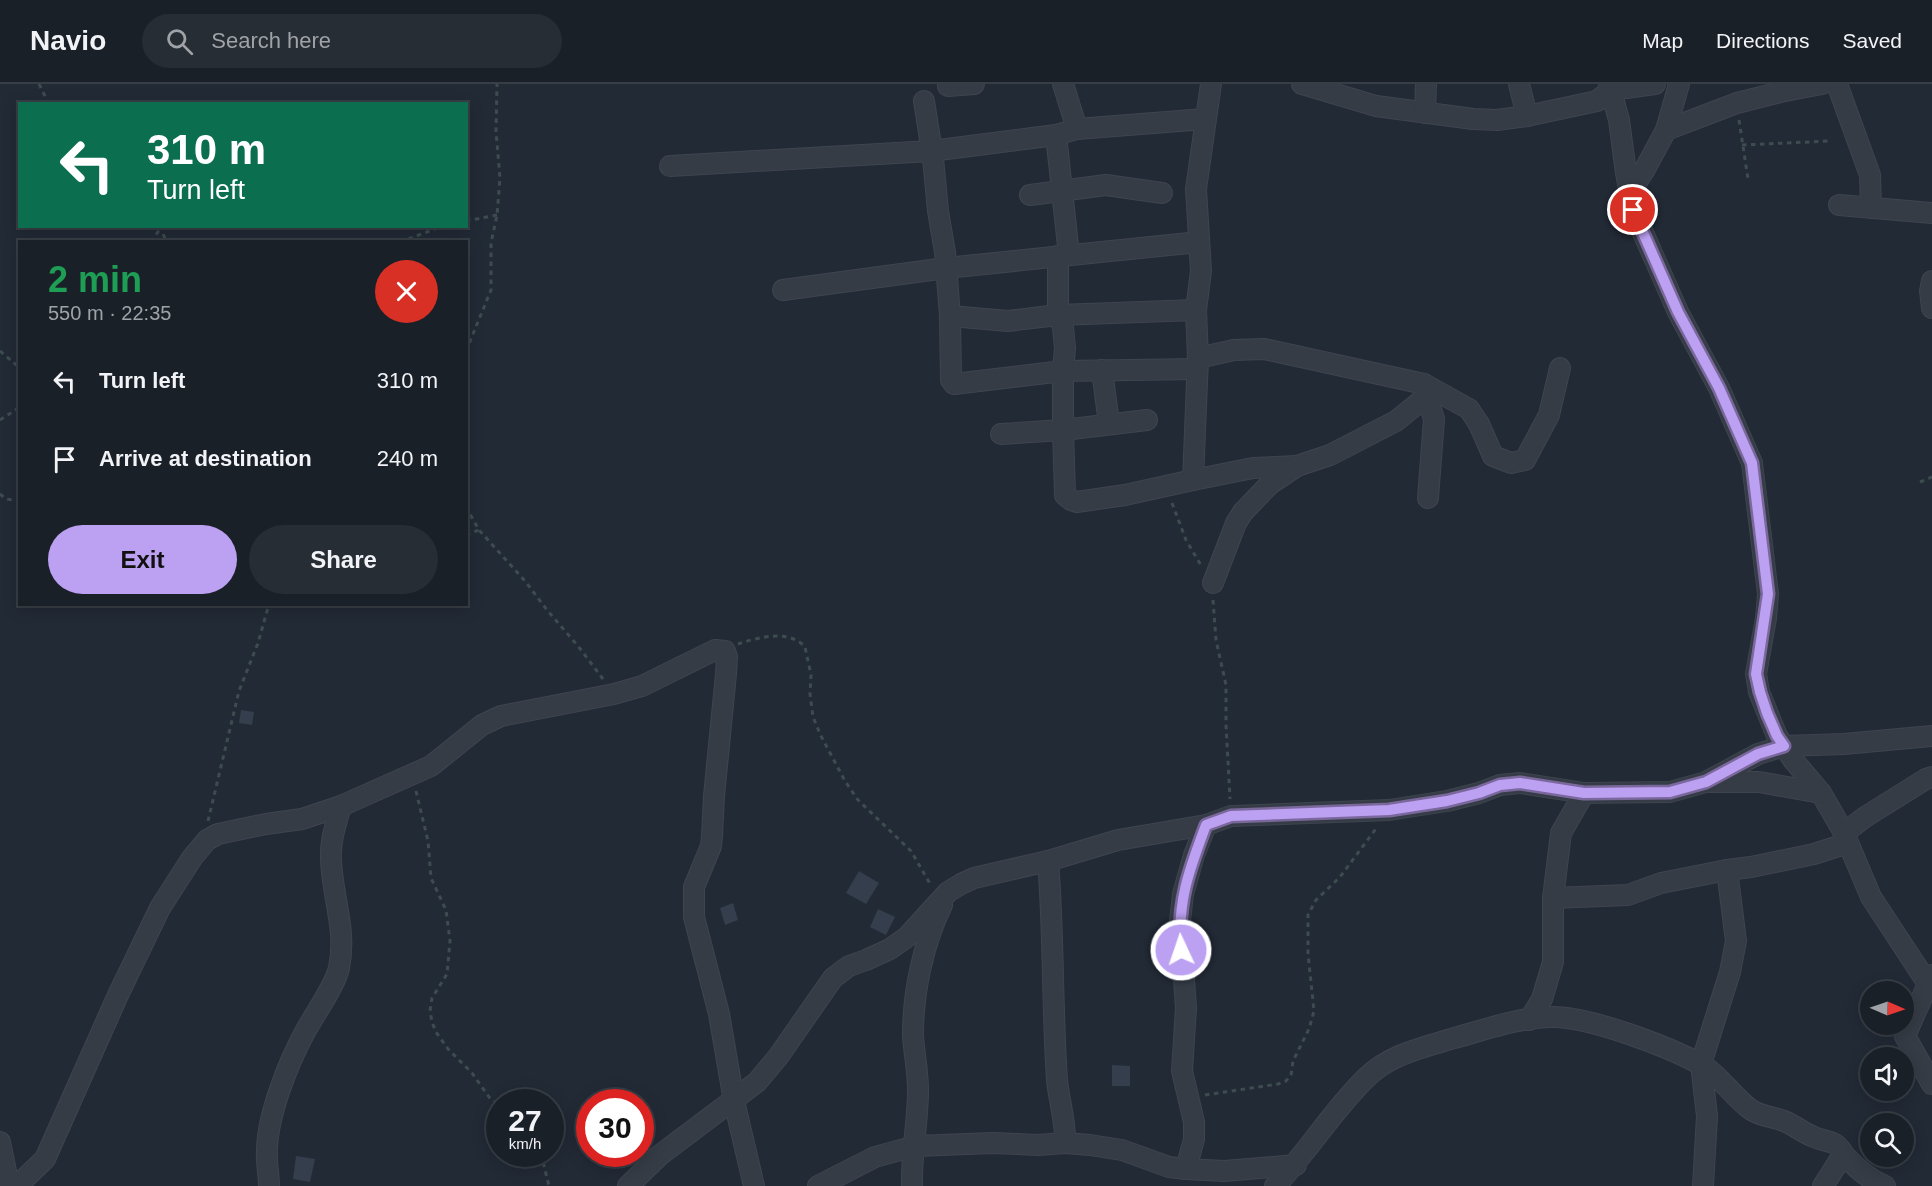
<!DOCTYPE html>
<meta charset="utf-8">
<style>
:root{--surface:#1a2028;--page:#272d34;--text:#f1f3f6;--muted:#9fa3a8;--line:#383e45;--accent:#bca0f2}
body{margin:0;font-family:Arial,sans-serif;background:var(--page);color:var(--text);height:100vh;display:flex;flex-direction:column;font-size:22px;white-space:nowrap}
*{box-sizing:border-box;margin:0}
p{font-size:20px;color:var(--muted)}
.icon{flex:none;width:33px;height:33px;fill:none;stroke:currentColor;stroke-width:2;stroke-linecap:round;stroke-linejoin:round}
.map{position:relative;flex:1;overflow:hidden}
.side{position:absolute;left:18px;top:156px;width:450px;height:366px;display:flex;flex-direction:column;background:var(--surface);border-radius:0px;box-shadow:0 3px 15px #0003,0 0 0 2px var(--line)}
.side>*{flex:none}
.guide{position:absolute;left:18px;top:18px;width:450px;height:126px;border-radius:0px;box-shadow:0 3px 15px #0003,0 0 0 2px var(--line);background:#0b6e4f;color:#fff;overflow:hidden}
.needle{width:39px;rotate:92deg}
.fabs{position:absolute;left:1860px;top:897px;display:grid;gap:12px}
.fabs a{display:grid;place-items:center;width:54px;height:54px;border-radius:50%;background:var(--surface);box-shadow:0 3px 15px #0003,0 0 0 2px var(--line);font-size:30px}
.speed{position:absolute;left:486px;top:1005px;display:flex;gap:12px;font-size:30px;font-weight:700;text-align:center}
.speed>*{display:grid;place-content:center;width:78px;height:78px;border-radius:50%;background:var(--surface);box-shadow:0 3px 15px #0003,0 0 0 2px var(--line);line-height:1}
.speed small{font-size:15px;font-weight:400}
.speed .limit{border:9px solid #d22;background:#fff;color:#111}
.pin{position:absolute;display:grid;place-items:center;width:51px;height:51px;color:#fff;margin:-26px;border:3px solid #fff;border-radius:50%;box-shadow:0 2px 6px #0007}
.me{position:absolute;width:66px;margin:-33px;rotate:357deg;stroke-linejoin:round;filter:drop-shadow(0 0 4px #0008)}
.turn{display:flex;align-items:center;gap:21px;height:126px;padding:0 30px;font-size:27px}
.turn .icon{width:78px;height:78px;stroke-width:2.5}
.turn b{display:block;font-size:42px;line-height:51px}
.round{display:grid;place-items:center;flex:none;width:63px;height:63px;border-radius:32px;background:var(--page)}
.summary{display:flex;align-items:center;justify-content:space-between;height:102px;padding:0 30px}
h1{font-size:36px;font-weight:600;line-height:45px;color:#1e9e55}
.cta{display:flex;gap:12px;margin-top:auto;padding:12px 30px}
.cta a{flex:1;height:69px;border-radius:36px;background:var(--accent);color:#111;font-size:24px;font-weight:600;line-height:69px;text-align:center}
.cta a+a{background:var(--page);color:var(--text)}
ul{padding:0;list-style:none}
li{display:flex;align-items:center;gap:18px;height:78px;padding:0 30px}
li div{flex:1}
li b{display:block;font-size:22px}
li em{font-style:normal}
header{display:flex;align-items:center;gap:36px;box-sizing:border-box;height:84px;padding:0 30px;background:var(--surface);border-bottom:2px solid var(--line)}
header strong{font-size:28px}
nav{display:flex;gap:33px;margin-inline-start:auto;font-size:21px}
.search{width:420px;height:54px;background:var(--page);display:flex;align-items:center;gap:15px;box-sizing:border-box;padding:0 21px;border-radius:33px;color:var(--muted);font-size:22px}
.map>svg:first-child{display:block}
.building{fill:#343e4c}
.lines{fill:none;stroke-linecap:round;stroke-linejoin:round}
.minor-casing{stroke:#3f4550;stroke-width:22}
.path{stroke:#3d4d4f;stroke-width:3;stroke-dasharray:4.5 4.5;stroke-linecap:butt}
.minor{stroke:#353c46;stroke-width:20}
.route-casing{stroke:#7a689d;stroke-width:15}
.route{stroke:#bca0f2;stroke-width:10}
</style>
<header>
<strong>Navio</strong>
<div class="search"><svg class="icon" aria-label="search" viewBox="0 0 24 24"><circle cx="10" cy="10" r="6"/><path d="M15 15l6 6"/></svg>Search here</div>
<nav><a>Map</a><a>Directions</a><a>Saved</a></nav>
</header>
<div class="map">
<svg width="1932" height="1102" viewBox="0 0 1932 1102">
<rect width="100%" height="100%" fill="#222a36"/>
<g class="building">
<polygon points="241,626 254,628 252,641 239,639"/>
<polygon points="859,787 879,799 866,820 846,809"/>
<polygon points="733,819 738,836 725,841 720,824"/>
<polygon points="878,825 895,833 886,851 870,843"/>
<polygon points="1112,981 1130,982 1130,1002 1112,1002"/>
<polygon points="296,1072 315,1075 310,1098 293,1095"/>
</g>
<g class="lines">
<defs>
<g id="minor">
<polyline points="1063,0 1077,45"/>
<polyline points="1211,0 1196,105 1201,187 1196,226 1198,274 1193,396 1253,384 1297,382"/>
<polyline points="1302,0 1376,22 1473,35 1497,36 1527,32 1597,17 1611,6 1655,0"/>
<polyline points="1519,0 1527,32"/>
<polyline points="1609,0 1619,36 1626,89 1633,126 1678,228 1719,304 1752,379 1768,510 1766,534 1756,590 1759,608 1777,652 1794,677 1821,709 1844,749 1871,813 1928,900"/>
<polyline points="1837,0 1870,91 1871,124"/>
<polyline points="948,2 974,0"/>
<polyline points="924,17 933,74 938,127 945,168 950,232 951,296 954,300 1063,287 1197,285"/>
<polyline points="1425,29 1426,0"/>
<polyline points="1666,46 1737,19 1785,7 1822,0"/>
<polyline points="1056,51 1069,171"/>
<polyline points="670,82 931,67 1056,51 1077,45 1205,35"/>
<polyline points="1629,110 1645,85 1666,46 1679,0"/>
<polyline points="1030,111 1106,101 1162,109"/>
<polyline points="1839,121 1932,129"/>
<polyline points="1058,172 1058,231 1063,243 1065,264 1063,287 1063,346 1065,411 1071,416 1077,418 1125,411 1193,396"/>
<polyline points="1932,197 1930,207 1932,224"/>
<polyline points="783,206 946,184 1199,158"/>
<polyline points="950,232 1008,237 1058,231 1196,226"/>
<polyline points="1198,274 1234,266 1264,265 1424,300 1469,325 1479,340 1493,372 1511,379 1525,376 1549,331 1560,284"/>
<polyline points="1102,286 1109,340"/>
<polyline points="1427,312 1434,335 1428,414"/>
<polyline points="1001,350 1063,346 1147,336"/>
<polyline points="1213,499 1236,439 1243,428 1270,400 1297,382 1330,371 1396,337 1427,312 1424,300"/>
<polyline points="1708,698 1759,698 1821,709"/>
<polyline points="1844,749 1865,733 1926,695 1932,693"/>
<path d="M 1048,777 C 1054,850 1052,923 1057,996 C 1059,1017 1066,1038 1065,1059"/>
<polyline points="1553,814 1628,811 1661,799 1727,786 1751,783 1814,770 1848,759"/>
<polyline points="1932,891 1905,952 1932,1000"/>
<polyline points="1529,936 1542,915 1553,878 1553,814 1561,749 1584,709"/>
<polyline points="0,1058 9,1102"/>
<polyline points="1186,1085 1194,1055 1194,1038 1182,987 1186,924 1180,837 1183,810 1194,771 1206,741"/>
<polyline points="17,1102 45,1075 118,911 160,824 192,774 207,756 218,750 266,740 302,735 341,722 431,682 482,641 501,632 614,610 642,602 715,566 725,567 727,573 726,590 714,712 712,752 711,762 694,803 694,833 719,930 734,1017 754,1102"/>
<path d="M 269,1102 C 269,1090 266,1078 267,1065 C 268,1030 288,979 305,948 C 314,931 335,902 339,884 C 347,845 332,813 331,775 C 330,756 336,740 341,722"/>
<polyline points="628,1102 660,1071 757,998 778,973 833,894 849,882 866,876 890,865 907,853 948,808 961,800 974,794 1048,777 1118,756 1206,741 1231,732 1389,726 1447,717 1479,709 1500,701 1520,699 1584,709 1670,708 1706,698 1758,670 1784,662 1844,660 1932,652"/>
<polyline points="818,1102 875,1073 915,1062 993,1059 1038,1061 1065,1059 1090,1061 1122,1066 1169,1083 1186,1085 1224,1087 1296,1081"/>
<path d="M 912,1102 C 911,1070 918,1038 918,1006 C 918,987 914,969 913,951 C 913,908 923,860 942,821"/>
<path d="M 1275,1102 C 1308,1068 1332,1027 1366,994 C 1389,971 1421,964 1451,955 C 1484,946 1520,933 1553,933 C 1590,933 1667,962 1700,980 C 1720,991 1732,1012 1750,1025 C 1761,1033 1772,1032 1784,1037 C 1794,1041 1802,1048 1812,1052 C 1819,1056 1826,1056 1833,1059 C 1840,1062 1841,1067 1845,1072 C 1856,1084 1870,1096 1885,1102"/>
<polyline points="1703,1102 1707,1032 1701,980 1730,888 1736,857 1727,786"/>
<polyline points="1823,1102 1839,1077 1845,1072"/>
</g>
</defs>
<use href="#minor" class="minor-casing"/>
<g class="path">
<polyline points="39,0 49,20"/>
<polyline points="1739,36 1748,95"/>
<polyline points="1742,61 1830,57"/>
<polyline points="466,137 497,131"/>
<polyline points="159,142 167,158"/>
<polyline points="151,158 160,145"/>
<polyline points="400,158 443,142"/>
<polyline points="0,267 20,284"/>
<polyline points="466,267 491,206 491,159 497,131 500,94 496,47 497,0"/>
<polyline points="0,336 20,323"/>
<polyline points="1920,398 1932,393"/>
<polyline points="0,410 6,415 20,417"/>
<polyline points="1172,419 1186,456 1202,483"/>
<polyline points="466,423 479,446 525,497 547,526 578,562 603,595"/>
<polyline points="466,451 479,446"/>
<polyline points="1213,516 1216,556 1226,601 1226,641 1230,715"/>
<path d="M 738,560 C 759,553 789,545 805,563 L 811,591 L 810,610 L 813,633 L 821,652 L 845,697 L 858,716 L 911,767 L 929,798 L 930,802"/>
<polyline points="416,707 428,757 431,794 446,826 450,857 447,890 432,914 430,927 432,938 436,948 448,965 472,989 489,1013 500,1022"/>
<polyline points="208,737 239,607 258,559 269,520"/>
<polyline points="1205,1011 1278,1000 1286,997 1291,991 1293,977 1309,945 1314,927 1308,870 1308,831 1316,816 1340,793 1378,742"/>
<polyline points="541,1070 549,1102"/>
</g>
<use href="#minor" class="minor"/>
</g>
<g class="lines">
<defs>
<path id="route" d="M 1181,866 C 1177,818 1189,786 1206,741 L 1231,732 L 1389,726 L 1447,717 L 1479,709 L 1500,701 L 1520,699 L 1584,709 L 1670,708 L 1706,698 L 1758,670 L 1784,662 L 1777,652 L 1767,629 L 1760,608 L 1756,590 L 1768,510 L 1752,379 L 1719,304 L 1678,228 L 1633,126"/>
</defs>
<use href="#route" class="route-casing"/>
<use href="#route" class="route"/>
</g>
</svg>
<div class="fabs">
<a><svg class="needle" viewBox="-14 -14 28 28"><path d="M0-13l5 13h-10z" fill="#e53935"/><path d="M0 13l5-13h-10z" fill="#9fa3a8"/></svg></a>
<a><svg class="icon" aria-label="sound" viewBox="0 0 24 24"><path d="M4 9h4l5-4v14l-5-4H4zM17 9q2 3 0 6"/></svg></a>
<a><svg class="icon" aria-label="search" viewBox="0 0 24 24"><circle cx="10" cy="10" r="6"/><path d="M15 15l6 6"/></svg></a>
</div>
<div class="speed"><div>27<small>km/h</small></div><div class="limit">30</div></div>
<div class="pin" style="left:1633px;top:126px;background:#d93025"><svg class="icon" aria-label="arrive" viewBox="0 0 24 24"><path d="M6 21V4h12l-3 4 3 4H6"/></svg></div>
<svg class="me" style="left:1181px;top:866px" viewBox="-20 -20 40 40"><circle r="17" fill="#bca0f2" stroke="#fff" stroke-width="3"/><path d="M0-11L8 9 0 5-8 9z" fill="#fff"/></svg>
<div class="guide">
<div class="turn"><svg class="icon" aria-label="left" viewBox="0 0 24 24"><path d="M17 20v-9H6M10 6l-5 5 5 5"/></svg><div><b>310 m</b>Turn left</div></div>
</div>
<section class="side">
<div class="summary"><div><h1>2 min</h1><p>550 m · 22:35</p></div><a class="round" style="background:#d93025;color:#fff"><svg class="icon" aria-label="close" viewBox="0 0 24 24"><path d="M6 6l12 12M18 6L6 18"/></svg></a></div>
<ul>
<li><svg class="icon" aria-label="left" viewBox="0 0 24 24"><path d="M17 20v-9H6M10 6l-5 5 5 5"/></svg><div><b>Turn left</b></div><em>310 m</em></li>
<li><svg class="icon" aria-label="arrive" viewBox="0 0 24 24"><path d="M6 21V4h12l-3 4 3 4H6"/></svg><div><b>Arrive at destination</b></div><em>240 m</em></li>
</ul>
<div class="cta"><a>Exit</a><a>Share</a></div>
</section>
</div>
